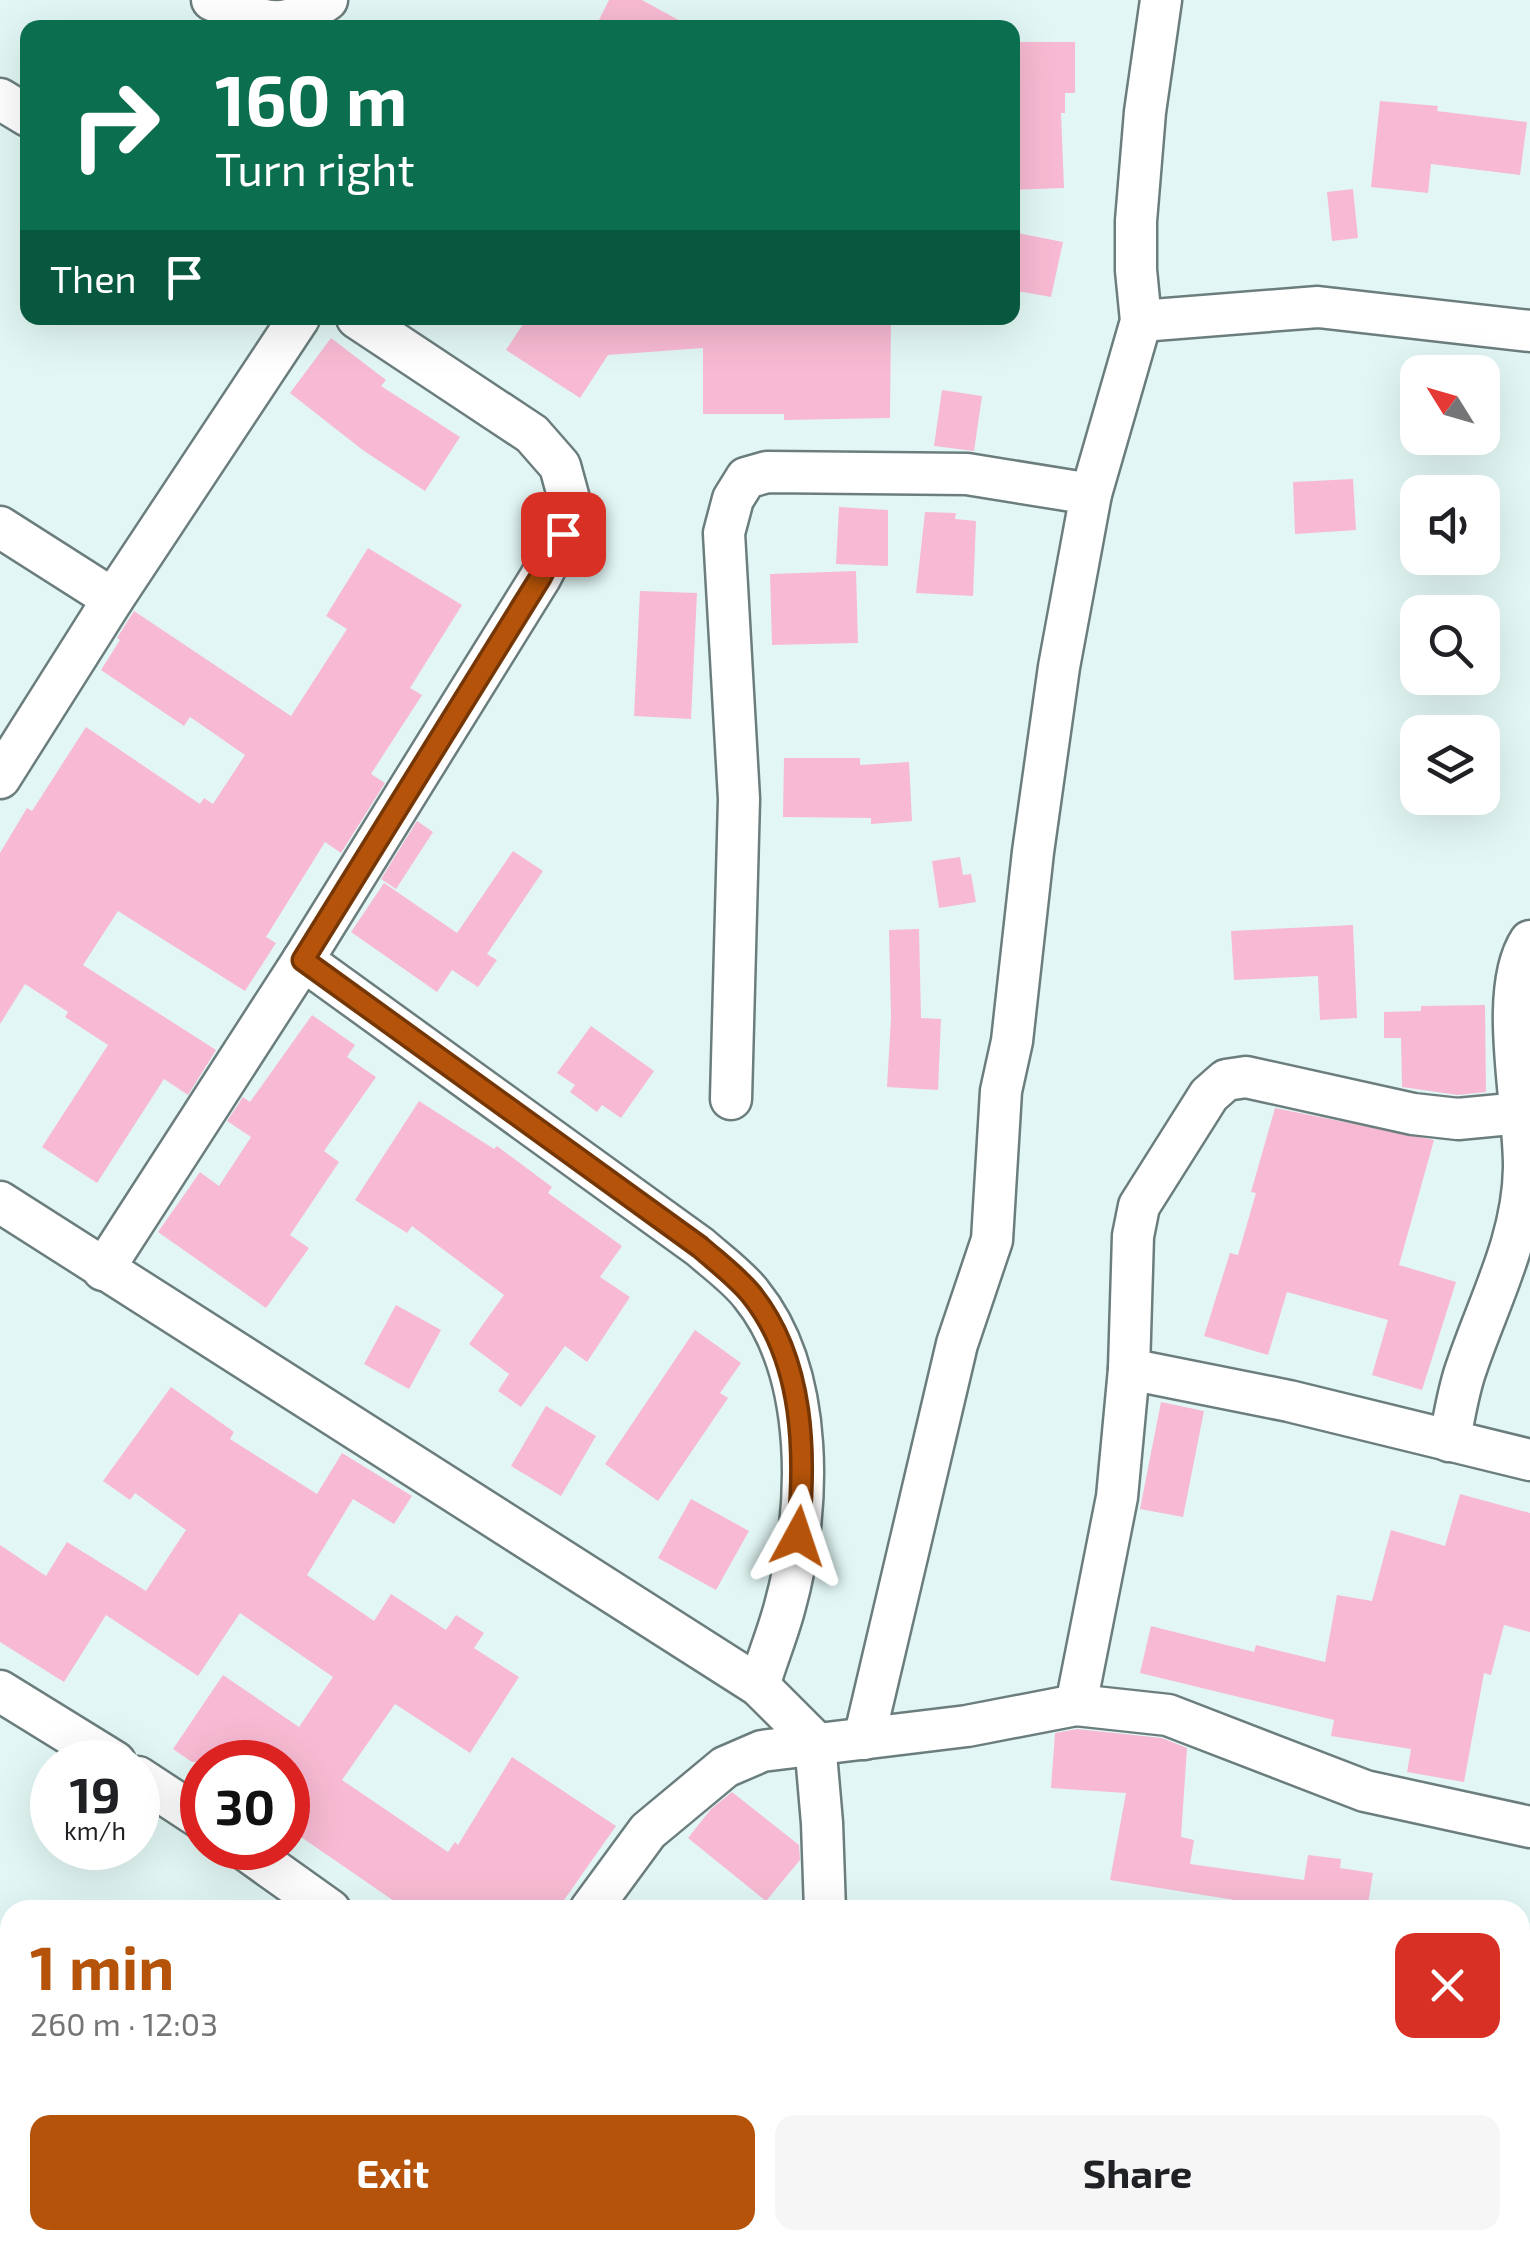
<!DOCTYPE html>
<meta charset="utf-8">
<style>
:root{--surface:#fff;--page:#f6f6f6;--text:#202124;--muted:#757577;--accent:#b45309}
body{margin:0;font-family:"Exo 2",sans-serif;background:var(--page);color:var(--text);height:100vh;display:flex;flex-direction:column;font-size:38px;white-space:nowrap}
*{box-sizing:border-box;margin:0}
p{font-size:32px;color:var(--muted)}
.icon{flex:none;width:55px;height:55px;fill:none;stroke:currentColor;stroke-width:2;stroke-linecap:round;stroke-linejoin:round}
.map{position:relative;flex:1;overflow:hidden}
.side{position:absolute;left:0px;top:1900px;width:1530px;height:350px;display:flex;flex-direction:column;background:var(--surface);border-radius:30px 30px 0 0;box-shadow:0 10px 40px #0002}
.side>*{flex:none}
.guide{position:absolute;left:20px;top:20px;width:1000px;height:305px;border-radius:20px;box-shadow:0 10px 40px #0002;background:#0b6e4f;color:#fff;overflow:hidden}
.needle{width:65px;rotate:307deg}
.fabs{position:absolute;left:1400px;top:355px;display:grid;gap:20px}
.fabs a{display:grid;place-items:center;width:100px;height:100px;border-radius:20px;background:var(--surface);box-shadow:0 10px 40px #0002;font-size:50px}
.speed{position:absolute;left:30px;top:1740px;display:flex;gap:20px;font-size:50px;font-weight:700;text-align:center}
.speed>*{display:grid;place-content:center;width:130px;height:130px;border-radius:50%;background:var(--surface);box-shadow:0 10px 40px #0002;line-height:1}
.speed small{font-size:25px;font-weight:400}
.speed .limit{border:15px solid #d22;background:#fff;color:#111}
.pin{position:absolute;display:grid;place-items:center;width:85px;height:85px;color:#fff;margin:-42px;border-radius:20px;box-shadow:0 5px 15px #0006}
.me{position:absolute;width:110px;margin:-55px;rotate:5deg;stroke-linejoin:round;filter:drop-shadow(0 0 8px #0008)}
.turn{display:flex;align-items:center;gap:35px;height:210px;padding:0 30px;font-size:45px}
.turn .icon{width:130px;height:130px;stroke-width:2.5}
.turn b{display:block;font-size:70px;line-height:85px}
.then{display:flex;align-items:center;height:95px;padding:0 30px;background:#0003;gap:20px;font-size:38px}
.round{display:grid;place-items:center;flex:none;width:105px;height:105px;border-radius:20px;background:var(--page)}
.head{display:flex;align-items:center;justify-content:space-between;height:170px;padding:0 30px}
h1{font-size:60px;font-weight:700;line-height:75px;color:var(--accent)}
.primary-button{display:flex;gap:20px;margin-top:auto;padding:20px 30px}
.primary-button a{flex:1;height:115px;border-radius:20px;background:var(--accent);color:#fff;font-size:40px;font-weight:700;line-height:115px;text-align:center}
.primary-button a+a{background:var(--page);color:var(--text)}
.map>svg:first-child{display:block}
.building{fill:#f7bad2}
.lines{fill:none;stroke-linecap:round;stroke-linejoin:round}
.minor-casing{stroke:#6b7e7d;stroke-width:45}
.minor{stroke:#fff;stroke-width:40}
.route-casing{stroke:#753606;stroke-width:25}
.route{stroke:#b45309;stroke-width:18}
</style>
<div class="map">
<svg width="1530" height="2250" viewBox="0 0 1530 2250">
<rect width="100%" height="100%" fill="#e2f7f5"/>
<g class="building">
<polygon points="609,0 642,0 693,28 595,28"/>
<polygon points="1012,42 1075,42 1075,93 1065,93 1065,113 1061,113 1064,188 1012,190"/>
<polygon points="1380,101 1438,106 1437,111 1527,122 1520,175 1431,164 1428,193 1371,187"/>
<polygon points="1353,189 1358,238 1332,241 1327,192"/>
<polygon points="1012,232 1063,242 1051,297 1012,290"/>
<polygon points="527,318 891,318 890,418 784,420 784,414 703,414 703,348 608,355 580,398 506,350"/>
<polygon points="331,338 386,380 381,386 460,437 425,491 364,451 290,393"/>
<polygon points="942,390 982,396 974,451 934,446"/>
<polygon points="1353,479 1356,530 1295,534 1293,482"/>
<polygon points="839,507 888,510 888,566 836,564"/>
<polygon points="925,512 956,513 955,519 976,521 973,596 916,593"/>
<polygon points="368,548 462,605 410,688 422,695 371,774 385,783 341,853 325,842 266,937 276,943 245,991 118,911 83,965 216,1050 188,1095 164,1079 97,1183 42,1147 108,1045 65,1017 68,1012 25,984 0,1024 0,853 27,808 32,811 86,727 200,804 204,798 213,804 245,755 190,717 184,726 101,670 120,640 117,638 134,611 291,716 347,629 326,616"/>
<polygon points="856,571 858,643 772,645 770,574"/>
<polygon points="640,591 697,593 691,719 634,716"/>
<polygon points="784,758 860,758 860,765 909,762 912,821 871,824 871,818 783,817"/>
<polygon points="417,821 433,832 396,889 381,879"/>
<polygon points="513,851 543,871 487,954 497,960 478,987 452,970 437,992 351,932 384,883 457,933"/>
<polygon points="960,857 963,875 971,874 976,902 939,908 932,861"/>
<polygon points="1353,925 1357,1018 1320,1020 1318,976 1234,980 1231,931"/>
<polygon points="919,929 921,1018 941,1019 938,1090 887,1087 891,1017 889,930"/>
<polygon points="1485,1005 1486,1092 1458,1095 1402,1087 1401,1038 1384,1038 1384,1012 1421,1011 1421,1006"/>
<polygon points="312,1015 355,1045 347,1057 376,1077 324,1151 339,1162 290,1235 309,1248 266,1308 158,1232 200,1172 219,1186 251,1137 227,1121 243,1097 250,1102"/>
<polygon points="591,1026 654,1071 621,1118 602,1105 597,1112 570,1092 575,1085 557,1073"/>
<polygon points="419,1101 494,1149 497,1146 552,1187 548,1193 622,1246 600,1277 630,1297 587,1362 565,1346 521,1407 498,1391 509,1374 469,1344 504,1295 412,1226 407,1233 355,1200"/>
<polygon points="1275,1108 1434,1140 1399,1265 1456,1282 1422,1390 1372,1375 1388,1320 1287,1292 1268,1355 1204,1336 1230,1253 1238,1255 1256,1193 1251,1192"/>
<polygon points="396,1305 441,1330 409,1389 364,1364"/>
<polygon points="695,1330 741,1363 720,1393 728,1398 658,1501 605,1464"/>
<polygon points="171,1387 234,1432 230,1439 317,1494 342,1453 412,1496 394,1524 353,1499 307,1575 374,1621 391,1594 446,1630 456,1615 484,1633 474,1648 519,1677 470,1753 395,1704 342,1780 448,1852 455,1842 458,1845 512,1757 616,1826 557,1910 407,1910 288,1828 288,1762 192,1762 173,1749 223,1675 299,1727 333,1677 240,1613 198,1676 106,1615 64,1682 0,1642 0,1545 46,1576 67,1542 146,1591 186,1530 135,1493 130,1500 103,1481"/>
<polygon points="1161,1402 1204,1411 1183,1517 1140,1509"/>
<polygon points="546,1406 596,1436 561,1496 511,1466"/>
<polygon points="1460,1494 1530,1513 1530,1632 1504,1625 1491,1675 1484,1673 1464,1782 1407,1772 1411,1749 1331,1736 1334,1720 1140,1673 1151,1626 1254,1652 1256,1645 1325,1662 1337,1595 1372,1601 1391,1530 1445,1546"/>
<polygon points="691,1499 749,1531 716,1590 658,1558"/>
<polygon points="1077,1729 1162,1738 1187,1748 1181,1837 1194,1840 1190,1864 1304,1880 1308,1855 1341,1859 1340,1868 1373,1873 1367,1910 1297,1910 1110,1880 1126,1793 1051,1788 1055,1733"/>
<polygon points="732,1792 799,1845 800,1860 766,1901 688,1838 711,1809"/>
</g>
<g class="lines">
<defs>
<g id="minor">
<path d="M 212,0 C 264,21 278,35 327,0"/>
<polyline points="0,99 28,116"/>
<polyline points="1141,321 1318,307 1530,331"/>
<polyline points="0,527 113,599"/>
<polyline points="0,778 113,599 299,318"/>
<path d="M 303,960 L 700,1247 C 717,1262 738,1277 751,1294 C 816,1374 811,1512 785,1606 C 778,1633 767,1659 759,1686"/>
<polyline points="731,1099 739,799 724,533 733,499 746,478 767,472 967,474 1091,494"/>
<polyline points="0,1202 759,1686 815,1742 822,1823 825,1910"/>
<polyline points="103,1270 303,960 540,578 563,534 569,499 560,466 532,434 357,318"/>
<polyline points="1129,1369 1289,1401 1530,1460"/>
<path d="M 1449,1441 C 1455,1416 1458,1390 1467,1366 C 1489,1301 1523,1239 1524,1168 C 1525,1108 1497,991 1530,941"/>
<polyline points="0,1691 115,1762"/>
<polyline points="1076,1705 1117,1497 1129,1369 1133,1236 1139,1206 1209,1095 1226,1080 1246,1077 1413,1114 1458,1119 1521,1113"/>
<polyline points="864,1739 957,1344 992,1240 1001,1091 1012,1041 1033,852 1059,667 1091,494 1141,321 1136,270 1136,221 1145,112 1161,0"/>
<polyline points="138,1777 202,1819"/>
<polyline points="243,1848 330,1910"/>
<polyline points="590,1910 648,1831 725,1767 762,1751 967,1726 1076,1705 1168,1715 1365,1791 1530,1827"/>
<polyline points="754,2240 773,2250"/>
<polyline points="1461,2240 1462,2250"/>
<polyline points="384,2250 389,2240"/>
<polyline points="807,2250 808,2240"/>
</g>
</defs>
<use href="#minor" class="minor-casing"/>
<use href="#minor" class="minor"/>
</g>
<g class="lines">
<defs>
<path id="route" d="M 563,534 L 540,578 L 303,960 L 700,1247 C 717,1262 737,1277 751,1294 C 805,1361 806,1455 798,1536"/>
</defs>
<use href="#route" class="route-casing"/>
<use href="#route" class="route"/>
</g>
</svg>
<div class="fabs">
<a><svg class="needle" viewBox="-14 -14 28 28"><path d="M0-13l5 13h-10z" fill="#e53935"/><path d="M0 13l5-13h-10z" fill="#757577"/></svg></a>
<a><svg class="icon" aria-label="sound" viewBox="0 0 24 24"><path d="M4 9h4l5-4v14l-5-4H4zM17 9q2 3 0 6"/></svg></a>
<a><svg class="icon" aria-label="search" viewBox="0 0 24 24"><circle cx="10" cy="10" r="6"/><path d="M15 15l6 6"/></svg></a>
<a><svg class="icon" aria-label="layers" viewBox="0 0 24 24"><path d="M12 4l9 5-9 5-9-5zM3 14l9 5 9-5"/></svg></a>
</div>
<div class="speed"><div>19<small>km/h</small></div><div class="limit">30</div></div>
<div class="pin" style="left:563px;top:534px;background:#d93025"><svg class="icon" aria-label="arrive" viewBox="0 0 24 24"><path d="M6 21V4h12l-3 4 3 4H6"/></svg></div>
<svg class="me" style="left:798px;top:1536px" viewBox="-20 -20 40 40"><path d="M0-17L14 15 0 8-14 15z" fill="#b45309" stroke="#fff" stroke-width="4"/></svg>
<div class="guide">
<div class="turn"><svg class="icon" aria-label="right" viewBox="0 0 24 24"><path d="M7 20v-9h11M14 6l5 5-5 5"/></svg><div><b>160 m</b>Turn right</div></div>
<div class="then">Then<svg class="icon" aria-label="arrive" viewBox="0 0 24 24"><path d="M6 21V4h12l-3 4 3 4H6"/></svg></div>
</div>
<section class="side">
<div class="head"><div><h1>1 min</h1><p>260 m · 12:03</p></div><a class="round" style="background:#d93025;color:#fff"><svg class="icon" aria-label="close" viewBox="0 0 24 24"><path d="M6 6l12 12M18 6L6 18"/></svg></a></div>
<div class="primary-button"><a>Exit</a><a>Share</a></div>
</section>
</div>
